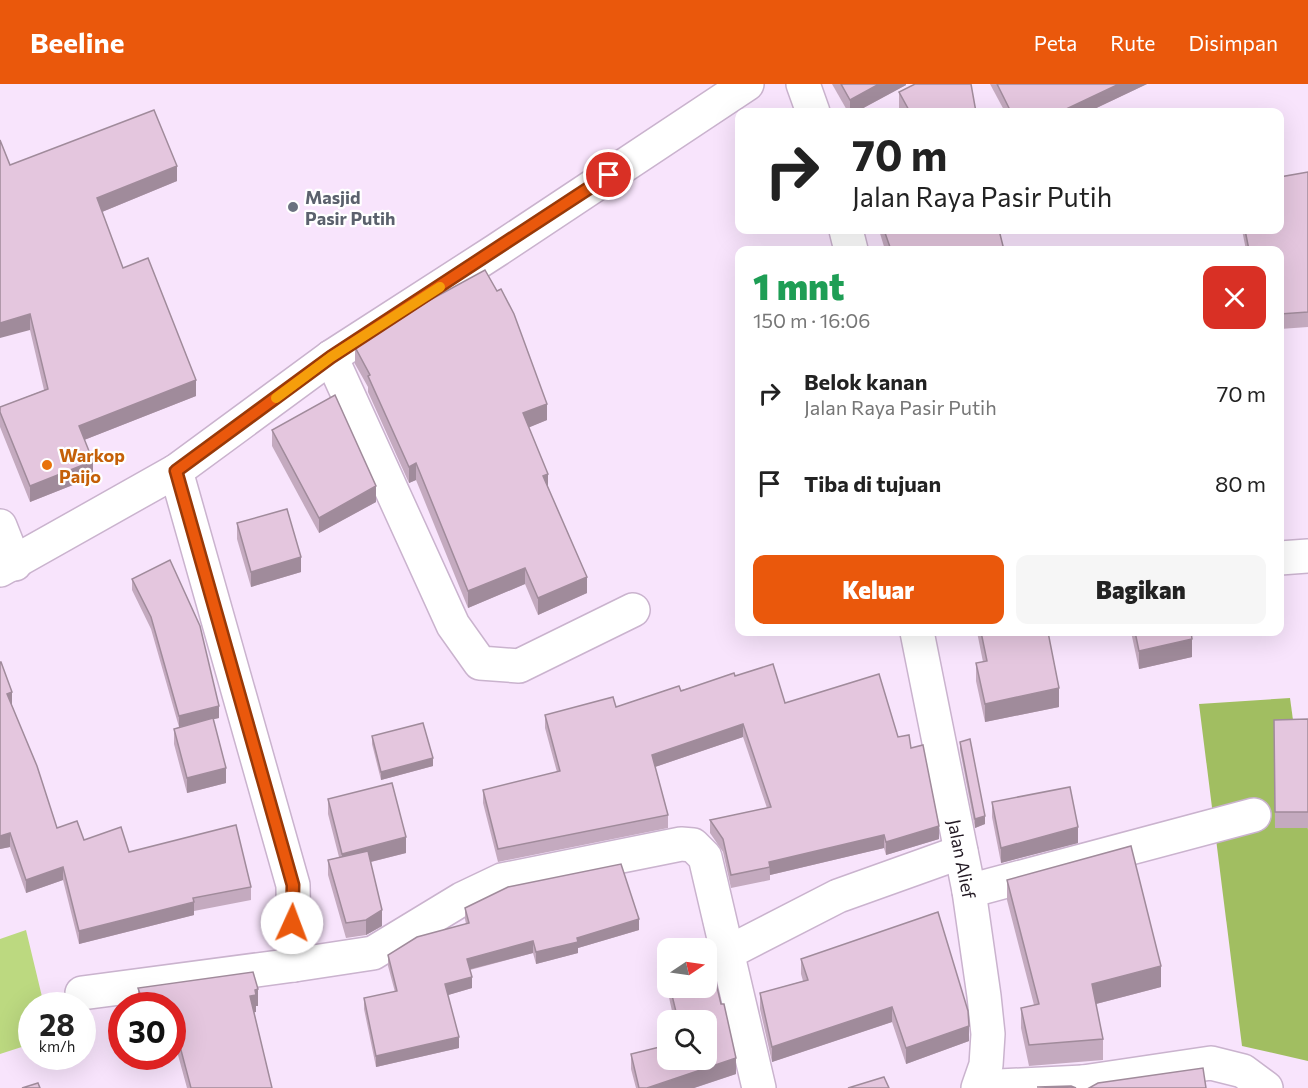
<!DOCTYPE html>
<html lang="id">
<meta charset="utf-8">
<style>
:root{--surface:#fff;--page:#f6f6f6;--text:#222;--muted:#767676;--accent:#ea580c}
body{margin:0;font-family:Commissioner,sans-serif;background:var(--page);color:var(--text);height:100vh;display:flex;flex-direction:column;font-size:22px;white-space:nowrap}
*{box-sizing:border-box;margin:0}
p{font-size:20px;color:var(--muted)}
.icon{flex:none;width:33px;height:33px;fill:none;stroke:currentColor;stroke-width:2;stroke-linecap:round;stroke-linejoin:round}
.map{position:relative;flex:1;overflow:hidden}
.panel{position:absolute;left:735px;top:162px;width:549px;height:390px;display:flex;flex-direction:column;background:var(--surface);border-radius:12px;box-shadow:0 6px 24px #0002}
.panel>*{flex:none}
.guide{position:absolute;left:735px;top:24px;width:549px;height:126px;border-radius:12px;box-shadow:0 6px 24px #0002;background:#fff;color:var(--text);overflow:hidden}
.needle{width:39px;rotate:77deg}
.buttons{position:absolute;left:657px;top:854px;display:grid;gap:12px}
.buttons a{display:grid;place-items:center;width:60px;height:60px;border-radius:12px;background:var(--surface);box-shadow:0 6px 24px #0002;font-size:30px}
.speed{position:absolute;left:18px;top:908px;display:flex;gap:12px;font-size:30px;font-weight:700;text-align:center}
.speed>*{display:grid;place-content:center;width:78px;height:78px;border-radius:50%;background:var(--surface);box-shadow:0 6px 24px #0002;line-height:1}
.speed small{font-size:15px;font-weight:400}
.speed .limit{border:9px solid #d22;background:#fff;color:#111}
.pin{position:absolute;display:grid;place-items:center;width:51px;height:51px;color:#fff;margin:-26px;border:3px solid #fff;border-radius:50%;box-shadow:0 2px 6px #0007}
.me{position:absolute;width:66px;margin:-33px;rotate:2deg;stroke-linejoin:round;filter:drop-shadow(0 0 4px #0008)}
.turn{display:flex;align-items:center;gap:21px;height:126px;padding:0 18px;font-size:27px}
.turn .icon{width:78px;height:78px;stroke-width:2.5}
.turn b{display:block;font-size:42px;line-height:51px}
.round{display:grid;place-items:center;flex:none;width:63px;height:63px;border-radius:12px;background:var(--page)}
.summary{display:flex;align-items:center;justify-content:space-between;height:102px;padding:0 18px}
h1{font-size:36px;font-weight:800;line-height:45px;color:#1e9e55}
.cta{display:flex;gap:12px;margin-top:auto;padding:12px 18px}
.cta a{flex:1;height:69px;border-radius:12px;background:var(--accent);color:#fff;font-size:24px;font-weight:800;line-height:69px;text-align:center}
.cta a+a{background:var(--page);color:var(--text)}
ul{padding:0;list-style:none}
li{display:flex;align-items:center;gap:18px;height:90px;padding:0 18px}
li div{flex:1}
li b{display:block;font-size:22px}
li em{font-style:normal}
header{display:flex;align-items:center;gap:36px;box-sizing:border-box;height:84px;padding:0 30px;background:var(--accent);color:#fff}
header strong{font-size:28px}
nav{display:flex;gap:33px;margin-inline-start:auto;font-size:21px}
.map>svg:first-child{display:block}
.green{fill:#bcd980}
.forest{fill:#a1be61}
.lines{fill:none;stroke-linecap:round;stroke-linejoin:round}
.minor-casing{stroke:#cab3ce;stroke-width:36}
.minor{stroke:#fff;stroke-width:33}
.wall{fill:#c4aabf}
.shaded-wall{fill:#a08b9b}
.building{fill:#e4c6de;stroke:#a08b9b;stroke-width:1.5}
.route-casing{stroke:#983908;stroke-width:15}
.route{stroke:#ea580c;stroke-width:10}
.slow{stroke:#f59e0b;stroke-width:10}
.worship-dot{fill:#6b7280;stroke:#fff;stroke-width:2}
.food-dot{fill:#e8710a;stroke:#fff;stroke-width:2}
.labels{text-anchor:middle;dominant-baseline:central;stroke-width:4.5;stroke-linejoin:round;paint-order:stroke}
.worship-label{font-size:18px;font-weight:bold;fill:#5b616d;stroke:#fff;text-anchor:start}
.food-label{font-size:18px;font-weight:bold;fill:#c56008;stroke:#fff;text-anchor:start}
.street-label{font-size:18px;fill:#231a24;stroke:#fff}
</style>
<header>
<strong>Beeline</strong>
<nav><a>Peta</a><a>Rute</a><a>Disimpan</a></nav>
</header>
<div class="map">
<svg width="1308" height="1004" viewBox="0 0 1308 1004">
<rect width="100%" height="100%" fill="#f8e4fc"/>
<polygon class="green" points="26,846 44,921 32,921 31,960 0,970 0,855"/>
<polygon class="forest" points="1290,614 1308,746 1308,977 1242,962 1199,620"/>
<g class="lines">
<defs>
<g id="minor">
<polyline points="803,0 813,28"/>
<polyline points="846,146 851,166"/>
<polyline points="331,273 453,541 480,579 519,582 633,526"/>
<polyline points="0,442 15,480"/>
<polyline points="1280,474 1308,472"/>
<polyline points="0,486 176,387 331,273 497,166 747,0"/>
<polyline points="917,548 969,807 984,912 988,950 986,981 978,1004"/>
<polyline points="969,807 1254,731"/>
<polyline points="727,869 838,812 961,768"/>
<polyline points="294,881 373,869 462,815 502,796 681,760 693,761 705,773 759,1004"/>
<polyline points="82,909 294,881 293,801 176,387"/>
<polyline points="1083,998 1211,979 1243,987 1266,1004"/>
<polyline points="979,1003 1083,998 1083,1004"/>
</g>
</defs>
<use href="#minor" class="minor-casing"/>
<use href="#minor" class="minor"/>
</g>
<g class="wall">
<polygon points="832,0 906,0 906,1 856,28 848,28"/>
<polygon points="990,0 1147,0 1088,28 1005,28"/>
<polygon points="899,8 976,28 901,28 899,25"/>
<polygon points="10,81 177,97 102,128 123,184 196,312 84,356 93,393 30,418 0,343 0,323 44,306 30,246"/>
<polygon points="1308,88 1308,243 1280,245 1280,166 1246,166 1242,146 1280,146"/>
<polygon points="879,146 999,146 1004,166 885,166"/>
<polygon points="355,263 547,336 529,343 548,403 587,509 538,531 525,500 468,524 416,396 409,399 368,308 368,303 355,280"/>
<polygon points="272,346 376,418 319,449 272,362"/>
<polygon points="237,439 301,488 251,503 237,455"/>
<polygon points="132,495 219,634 213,635 226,699 187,709 174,660 174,645 179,643 151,545 132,506"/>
<polygon points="977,548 1048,548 1059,623 985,638 976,597 976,579 983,578"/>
<polygon points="1131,548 1191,548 1192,573 1139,585"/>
<polygon points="0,578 12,622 57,744 84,756 129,768 251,803 251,816 194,827 194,831 79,860 63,796 26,809 10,763 0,765"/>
<polygon points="735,592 785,619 898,653 911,664 939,755 886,771 884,764 770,791 770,796 731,804 723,768 710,749 710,736 767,724 743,653 655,683 668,731 668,744 498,778 483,719 483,706 557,688 545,644 545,631 616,623"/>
<polygon points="1308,635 1308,744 1275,744 1274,636"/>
<polygon points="372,652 433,682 381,696 372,660"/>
<polygon points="960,658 985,740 975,744 960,666"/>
<polygon points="328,715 406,769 371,778 382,842 366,851 346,854 328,791 328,776 339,773 328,730"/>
<polygon points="992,718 1078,759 1001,779 992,733"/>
<polygon points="1007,796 1161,903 1096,920 1103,955 1103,976 1029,982 1021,944 1021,924 1034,921 1007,816"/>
<polygon points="465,824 639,846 578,864 578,869 536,880 533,869 470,886 472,904 448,911 459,964 376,983 364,925 364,914 395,908 388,882 388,871 466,840 465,835"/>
<polygon points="801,875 969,957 906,980 892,938 772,978 760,925 760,909 803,897 801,890"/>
<polygon points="666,884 668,884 668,903 706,903 736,990 694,1004 636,1004 631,985 631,970 668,975 706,936 674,936 666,900"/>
<polygon points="138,904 258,922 256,922 256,928 254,928 272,1004 187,1004 172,949 172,921 138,921"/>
</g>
<g class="shaded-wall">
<polygon points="879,0 906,0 906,1 856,28 850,28 850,16"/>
<polygon points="1119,0 1147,0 1088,28 1060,28"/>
<polygon points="177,82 177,97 97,130 97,114"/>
<polygon points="30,230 30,246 0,254 0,239"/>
<polygon points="196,296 196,312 79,358 79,342"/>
<polygon points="547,320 547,336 523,346 523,329"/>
<polygon points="93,377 93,393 30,418 30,402"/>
<polygon points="416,379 416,396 409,399 409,383"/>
<polygon points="548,390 548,407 543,392"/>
<polygon points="376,402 376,418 319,449 319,434"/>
<polygon points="301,473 301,488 251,503 251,488"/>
<polygon points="525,484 525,500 468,524 468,507"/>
<polygon points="587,493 587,509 538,531 538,514"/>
<polygon points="1192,555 1192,573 1139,585 1139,567"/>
<polygon points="1059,604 1059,623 985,638 985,620"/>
<polygon points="12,608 12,622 7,624 7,610"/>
<polygon points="219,622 219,634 179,643 179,632"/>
<polygon points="743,640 743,653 652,684 652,671"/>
<polygon points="433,674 433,682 381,696 381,688"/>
<polygon points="226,684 226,699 187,709 187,694"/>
<polygon points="985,732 985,740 975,744 975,735"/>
<polygon points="939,742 939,755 886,771 886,758"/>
<polygon points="1078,743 1078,759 1001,779 1001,764"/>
<polygon points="10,749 10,763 0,765 0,752"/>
<polygon points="884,751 884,764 770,791 769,778"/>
<polygon points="406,753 406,769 342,785 342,770"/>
<polygon points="63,783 63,796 26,809 26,796"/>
<polygon points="194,818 194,831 79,860 79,847"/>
<polygon points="382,826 382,842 366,851 366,836"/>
<polygon points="639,835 639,846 578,864 578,869 536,880 536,868 577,854"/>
<polygon points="533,857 533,869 467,886 467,875"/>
<polygon points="1161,882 1161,903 1092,921 1092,900"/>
<polygon points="472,893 472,904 445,912 445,900"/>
<polygon points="258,905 258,922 256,922 256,928 250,929 250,912 255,906"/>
<polygon points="892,923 892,938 772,978 772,963"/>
<polygon points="969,942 969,957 906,980 906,964"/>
<polygon points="459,953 459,964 376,983 376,972"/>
<polygon points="736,974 736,990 694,1004 647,1004"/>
</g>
<g class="building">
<polygon points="841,0 879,0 850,16"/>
<polygon points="915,0 971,0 976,28 910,28 899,8"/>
<polygon points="997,0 1119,0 1060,28 1011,28"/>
<polygon points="154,26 177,82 97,114 123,184 148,174 196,296 79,342 93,377 30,402 0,328 0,323 48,305 30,230 0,239 0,56 10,81"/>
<polygon points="1308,88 1308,228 1280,230 1280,166 1249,166 1245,146 1280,146 1280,93"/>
<polygon points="884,146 999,146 1004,166 891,166"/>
<polygon points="485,186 497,207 501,205 514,230 547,320 523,329 548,390 543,392 587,493 538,514 525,484 468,507 416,379 409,383 368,292 370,291 355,263 419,222"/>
<polygon points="335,311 376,402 319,434 272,346"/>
<polygon points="287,425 301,473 251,488 237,439"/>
<polygon points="170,476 200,542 219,622 179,632 151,533 132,495"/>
<polygon points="981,548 1048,548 1059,604 985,620 976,579 987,577"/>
<polygon points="1135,548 1191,548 1192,555 1139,567"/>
<polygon points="0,578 1,578 12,608 7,610 37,682 57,744 77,737 84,756 121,743 129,768 236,741 251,803 193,814 194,818 79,847 63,783 26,796 10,749 0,752"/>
<polygon points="773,580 785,619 879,590 898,653 909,651 911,664 923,661 939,742 886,758 884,751 769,778 770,783 731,791 723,755 710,736 771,723 743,640 652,671 668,731 498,765 483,706 560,687 545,631 613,613 616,623 679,602 681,607 734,589 735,592"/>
<polygon points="213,634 226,684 187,694 174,645"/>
<polygon points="1308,635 1308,728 1275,728 1274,636"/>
<polygon points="423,639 433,674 381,688 372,652"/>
<polygon points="970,655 985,732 975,735 960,658"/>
<polygon points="392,699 406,753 342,770 328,715"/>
<polygon points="1070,703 1078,743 1001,764 992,718"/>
<polygon points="1131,762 1161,882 1092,900 1103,955 1029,961 1021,924 1039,920 1007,796"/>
<polygon points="368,767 382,826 366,836 346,839 328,776"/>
<polygon points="621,780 639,835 577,854 578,858 536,868 533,857 467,875 472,893 445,900 459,953 376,972 364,914 397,907 388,871 417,853 469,839 465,824 508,803"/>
<polygon points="938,828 968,927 969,942 906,964 892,923 772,963 760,909 808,896 801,875"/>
<polygon points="710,874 721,920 724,920 736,974 647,1004 639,1004 631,970 668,961 668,975 706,975 706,936 678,936 670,903 706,903 706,875"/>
<polygon points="253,888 258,905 255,906 256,911 250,912 272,1004 191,1004 172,932 172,921 144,921 138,904"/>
<polygon points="1203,984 1206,1004 1089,1004 1098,999"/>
<polygon points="884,993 889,1004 848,1004"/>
<polygon points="38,999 40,1004 22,1004"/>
<polygon points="1071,1002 1076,1004 1037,1003"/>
</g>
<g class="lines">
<defs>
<polyline id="route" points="292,839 293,801 176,387 331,273 609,91"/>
</defs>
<use href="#route" class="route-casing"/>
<use href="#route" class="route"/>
<polyline class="slow" points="276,314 331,273 440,203"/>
</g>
<circle class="worship-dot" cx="293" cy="123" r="6"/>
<circle class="food-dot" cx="47" cy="381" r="6"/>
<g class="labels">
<g class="worship-label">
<text x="305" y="113">Masjid<tspan x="305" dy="21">Pasir Putih</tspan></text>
</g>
<g class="food-label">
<text x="59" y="371">Warkop<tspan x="59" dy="21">Paijo</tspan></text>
</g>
<g class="street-label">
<text transform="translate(962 775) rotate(79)">Jalan Alief</text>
</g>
</g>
</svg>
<div class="buttons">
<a><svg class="needle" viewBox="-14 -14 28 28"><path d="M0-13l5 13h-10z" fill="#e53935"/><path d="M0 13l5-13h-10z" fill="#767676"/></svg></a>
<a><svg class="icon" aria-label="search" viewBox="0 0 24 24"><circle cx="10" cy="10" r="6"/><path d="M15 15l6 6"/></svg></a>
</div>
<div class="speed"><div>28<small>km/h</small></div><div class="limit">30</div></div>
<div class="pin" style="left:609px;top:91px;background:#d93025"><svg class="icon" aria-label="arrive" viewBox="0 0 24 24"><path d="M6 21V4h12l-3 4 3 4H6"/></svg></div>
<svg class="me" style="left:292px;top:839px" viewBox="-20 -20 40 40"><circle r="19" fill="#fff"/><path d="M0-13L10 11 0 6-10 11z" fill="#ea580c"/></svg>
<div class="guide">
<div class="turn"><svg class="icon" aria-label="right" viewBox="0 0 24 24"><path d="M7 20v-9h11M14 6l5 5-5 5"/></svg><div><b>70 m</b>Jalan Raya Pasir Putih</div></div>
</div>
<section class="panel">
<div class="summary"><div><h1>1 mnt</h1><p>150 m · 16:06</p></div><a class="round" style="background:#d93025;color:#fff"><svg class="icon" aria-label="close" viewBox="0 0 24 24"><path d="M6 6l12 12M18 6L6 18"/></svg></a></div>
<ul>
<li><svg class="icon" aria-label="right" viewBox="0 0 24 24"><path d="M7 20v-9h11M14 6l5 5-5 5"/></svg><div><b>Belok kanan</b><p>Jalan Raya Pasir Putih</p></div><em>70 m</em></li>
<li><svg class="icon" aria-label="arrive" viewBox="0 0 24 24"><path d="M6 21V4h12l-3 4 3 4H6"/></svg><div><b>Tiba di tujuan</b></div><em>80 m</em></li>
</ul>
<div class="cta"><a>Keluar</a><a>Bagikan</a></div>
</section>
</div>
